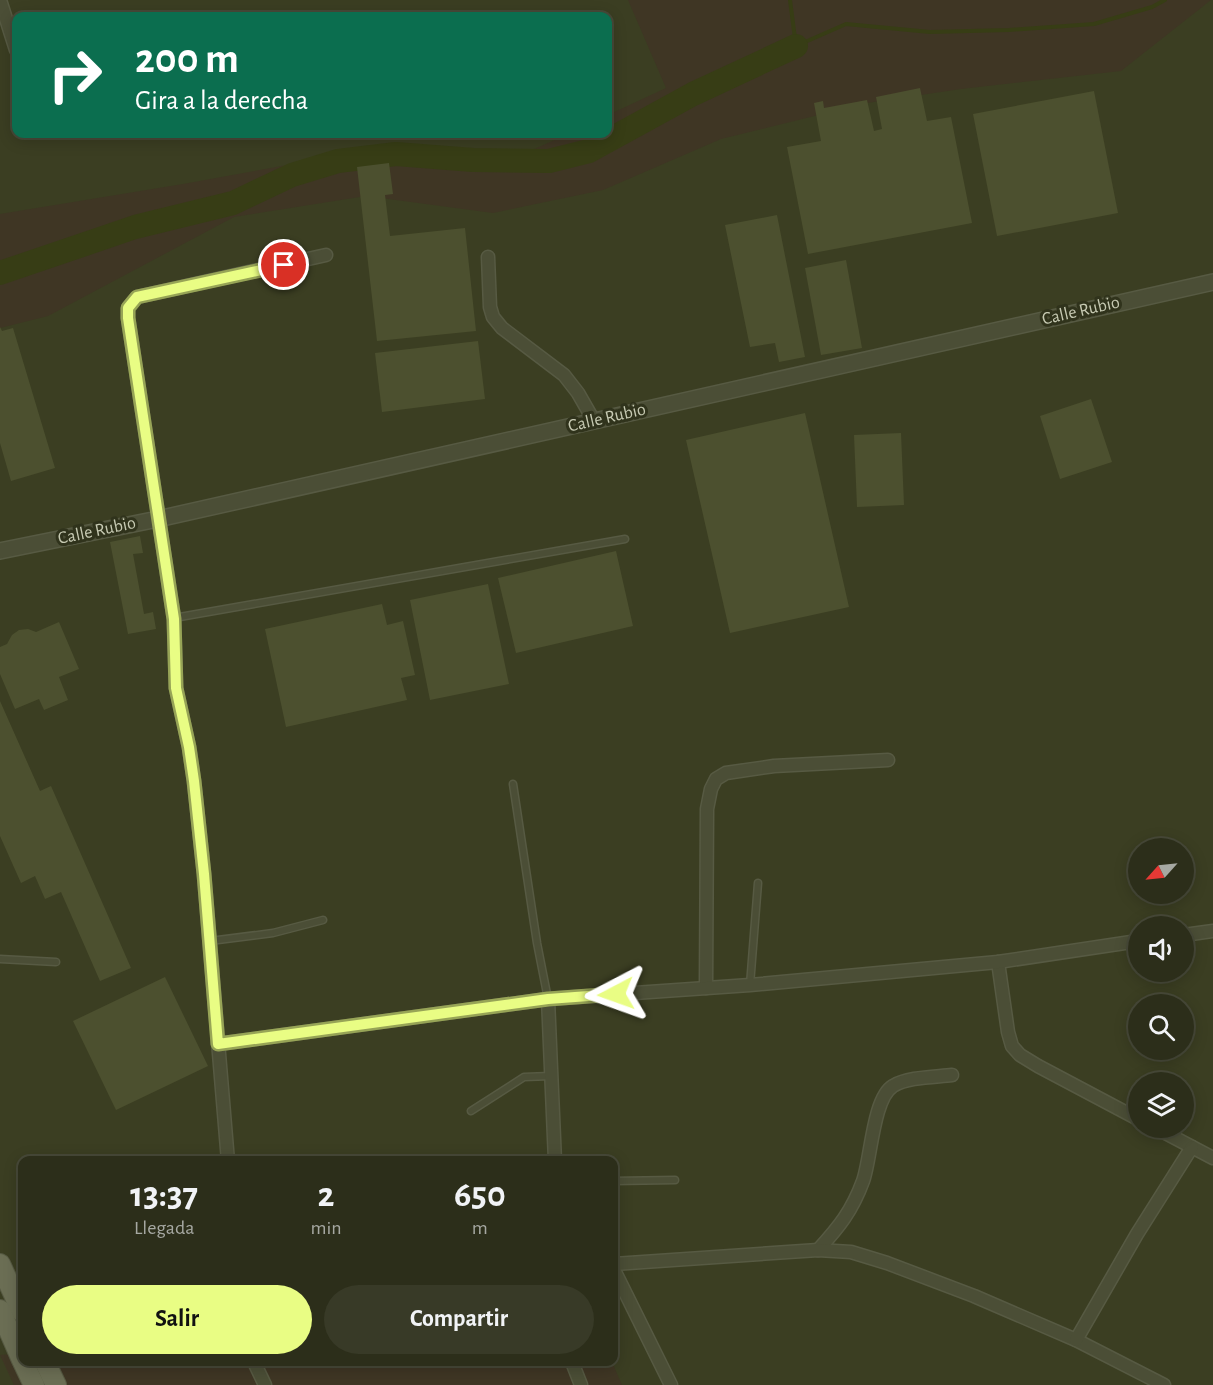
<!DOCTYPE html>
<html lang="es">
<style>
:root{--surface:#2c2e1a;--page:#383a27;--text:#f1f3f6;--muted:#a6a8a2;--line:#484a39;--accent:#e9fd84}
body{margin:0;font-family:"Alegreya Sans",sans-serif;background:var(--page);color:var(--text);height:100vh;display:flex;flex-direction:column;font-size:22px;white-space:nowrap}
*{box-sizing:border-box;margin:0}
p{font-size:20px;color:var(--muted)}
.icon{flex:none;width:33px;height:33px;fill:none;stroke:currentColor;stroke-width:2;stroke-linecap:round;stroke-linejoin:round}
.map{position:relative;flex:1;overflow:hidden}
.side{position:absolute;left:18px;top:1156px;width:600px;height:210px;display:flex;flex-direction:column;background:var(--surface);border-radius:12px;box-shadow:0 3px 15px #0003,0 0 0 2px var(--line)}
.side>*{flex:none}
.top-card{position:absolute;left:12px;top:12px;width:600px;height:126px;border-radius:12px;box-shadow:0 3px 15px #0003,0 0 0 2px var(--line);background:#0b6e4f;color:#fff;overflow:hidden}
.needle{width:39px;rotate:243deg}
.fabs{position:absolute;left:1128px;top:838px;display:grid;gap:12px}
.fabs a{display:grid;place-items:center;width:66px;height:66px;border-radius:50%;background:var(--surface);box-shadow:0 3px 15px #0003,0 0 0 2px var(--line);font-size:30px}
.pin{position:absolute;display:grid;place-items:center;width:51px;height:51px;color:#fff;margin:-26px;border:3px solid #fff;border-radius:50%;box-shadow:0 2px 6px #0007}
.me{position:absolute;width:66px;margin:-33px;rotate:266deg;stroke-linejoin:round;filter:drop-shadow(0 0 4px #0008)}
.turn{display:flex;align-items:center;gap:21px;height:126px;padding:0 24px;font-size:27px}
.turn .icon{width:78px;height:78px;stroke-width:2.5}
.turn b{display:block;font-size:42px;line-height:51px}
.eta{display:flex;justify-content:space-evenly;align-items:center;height:102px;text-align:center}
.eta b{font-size:36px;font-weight:700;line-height:42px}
.button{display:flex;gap:12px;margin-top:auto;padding:12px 24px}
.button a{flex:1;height:69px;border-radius:36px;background:var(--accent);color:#111;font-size:24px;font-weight:700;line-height:69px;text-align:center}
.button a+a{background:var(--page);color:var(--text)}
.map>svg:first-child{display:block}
.green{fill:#3f3624}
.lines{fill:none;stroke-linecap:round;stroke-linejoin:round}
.stream{stroke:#373d15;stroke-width:4}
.river{stroke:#373d15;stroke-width:24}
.building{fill:#4c502f}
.service-casing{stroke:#575a43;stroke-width:9}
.minor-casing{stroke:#575a43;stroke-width:15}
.tertiary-casing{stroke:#575a43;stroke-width:18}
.primary-casing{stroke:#575a43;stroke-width:22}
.service{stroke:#4b4e36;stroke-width:6}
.minor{stroke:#4b4e36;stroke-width:12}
.tertiary{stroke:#4b4e36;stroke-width:15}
.primary{stroke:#6b6e54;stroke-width:20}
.route-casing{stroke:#97a456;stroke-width:15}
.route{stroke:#e9fd84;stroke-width:10}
.labels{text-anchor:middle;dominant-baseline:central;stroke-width:6;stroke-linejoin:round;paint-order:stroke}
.street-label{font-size:18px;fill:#c6c9b2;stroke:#30331c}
</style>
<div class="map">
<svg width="1213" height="1385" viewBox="0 0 1213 1385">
<rect width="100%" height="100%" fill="#3b3e22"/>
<g class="green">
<polygon points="628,0 1211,0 1121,71 961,89 867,103 721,139 603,190 493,213 366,196 234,217 48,316 0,328 0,214 183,184 376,149 532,150 568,134 608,134 608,115 666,88"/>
<polygon points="22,1353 22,1362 612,1362 622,1385 14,1385 0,1355"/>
</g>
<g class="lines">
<polyline class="stream" points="790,0 796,46 846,24 930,32 1009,30 1094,24 1152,7 1165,0"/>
<polyline class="river" points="0,273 135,227 233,203 292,175 338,161 396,154 473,160 549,161 589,151 693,94 796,46"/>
</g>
<g class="building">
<polygon points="920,88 927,121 951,117 972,223 808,254 787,147 821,141 814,103 823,101 824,108 867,100 874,131 882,129 876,97"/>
<polygon points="1094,91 1118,213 997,236 973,114"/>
<polygon points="389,163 393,194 385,195 390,236 465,228 476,331 377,341 357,167"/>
<polygon points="777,215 805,357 779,362 775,343 750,347 725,225"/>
<polygon points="846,260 862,348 821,355 805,268"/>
<polygon points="0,327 2,331 13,328 55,468 11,481 0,443"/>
<polygon points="478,341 485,399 382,412 375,353"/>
<polygon points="1091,399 1112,462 1060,479 1040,416"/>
<polygon points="805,413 849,607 730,633 686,440"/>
<polygon points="901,433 904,505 857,507 854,435"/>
<polygon points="140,536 143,553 133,554 144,614 153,612 156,629 128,634 110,542"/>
<polygon points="616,551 633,626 516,653 498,578"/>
<polygon points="488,584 509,684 430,700 410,600"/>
<polygon points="382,604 387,625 403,621 415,675 401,678 407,700 286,727 265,629"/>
<polygon points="59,622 79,669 59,677 68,700 44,710 39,699 15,709 0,674 0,647 7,644 12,635 19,630 28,629 36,632"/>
<polygon points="0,701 40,791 51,786 131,968 100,981 61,892 45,899 35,876 21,883 0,836"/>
<polygon points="165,977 208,1066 116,1110 73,1021"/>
</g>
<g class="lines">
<defs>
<g id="service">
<polyline points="174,618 625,539"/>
<polyline points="513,784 537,943 548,999"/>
<polyline points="210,941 273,933 323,920"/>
<polyline points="0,959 56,962"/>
<polyline points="750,985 758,883"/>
<polyline points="471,1111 524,1077 551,1076"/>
<polyline points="614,1181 675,1180"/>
</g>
<g id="minor">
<polyline points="0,0 16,50"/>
<polyline points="488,257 490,307 493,317 502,328 564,375 578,393 594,421"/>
<polyline points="1184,935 1213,931"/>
<polyline points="998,962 1008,1032 1012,1046 1020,1055 1038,1066 1138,1119"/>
<polyline points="706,988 707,809 711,789 716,779 726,773 774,766 888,760"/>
<polyline points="548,999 555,1161"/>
<polyline points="218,1044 548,999 750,985 998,962 1138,941"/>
<polyline points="1156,1128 1213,1158"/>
<polyline points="228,1161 204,874 194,781 189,747 176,688 174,619 128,318 128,308 137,297 326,255"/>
<path d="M 818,1250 C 839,1227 852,1211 863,1181 C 871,1159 873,1098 893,1086 C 907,1077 935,1077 952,1075"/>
<polyline points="614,1264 818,1250 851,1252 887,1263 974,1296 1076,1340 1164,1385"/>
<polyline points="614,1270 671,1385"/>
<polyline points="1076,1340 1137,1234 1192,1147"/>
<polyline points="254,1362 265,1385"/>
<polyline points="572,1362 581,1385"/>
</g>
<polyline id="tertiary" points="0,551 158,519 1213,282"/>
<g id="primary">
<polyline points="0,1264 22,1312"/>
<polyline points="0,1310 22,1360"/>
<polyline points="23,1362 34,1385"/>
<polyline points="45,1362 56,1385"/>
</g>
</defs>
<use href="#service" class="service-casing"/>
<use href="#minor" class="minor-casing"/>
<use href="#tertiary" class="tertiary-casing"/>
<use href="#primary" class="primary-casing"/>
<use href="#service" class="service"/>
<use href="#minor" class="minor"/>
<use href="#tertiary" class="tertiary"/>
<use href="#primary" class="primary"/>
</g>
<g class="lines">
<defs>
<polyline id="route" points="284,265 137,297 128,308 128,318 174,619 176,688 189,747 194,781 204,874 218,1044 548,999 616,994"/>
</defs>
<use href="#route" class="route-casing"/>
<use href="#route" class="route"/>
</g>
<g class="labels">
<g class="street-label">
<text transform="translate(1081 311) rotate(-13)">Calle Rubio</text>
<text transform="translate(607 418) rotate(-13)">Calle Rubio</text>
<text transform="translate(97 531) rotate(-12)">Calle Rubio</text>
</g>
</g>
</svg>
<div class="fabs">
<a><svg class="needle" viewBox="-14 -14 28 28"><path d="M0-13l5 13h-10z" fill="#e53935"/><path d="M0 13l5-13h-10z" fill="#a6a8a2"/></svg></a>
<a><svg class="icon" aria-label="sound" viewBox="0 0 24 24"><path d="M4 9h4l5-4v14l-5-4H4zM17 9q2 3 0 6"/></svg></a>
<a><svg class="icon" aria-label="search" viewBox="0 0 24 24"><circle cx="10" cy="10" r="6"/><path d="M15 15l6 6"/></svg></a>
<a><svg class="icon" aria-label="layers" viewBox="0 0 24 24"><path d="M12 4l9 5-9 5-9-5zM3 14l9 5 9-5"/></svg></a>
</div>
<div class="pin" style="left:284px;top:265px;background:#d93025"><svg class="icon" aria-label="arrive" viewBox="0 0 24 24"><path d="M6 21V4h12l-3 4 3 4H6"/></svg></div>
<svg class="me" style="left:616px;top:994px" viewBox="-20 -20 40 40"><path d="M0-17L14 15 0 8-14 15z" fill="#e9fd84" stroke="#fff" stroke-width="4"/></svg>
<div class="top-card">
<div class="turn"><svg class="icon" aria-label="right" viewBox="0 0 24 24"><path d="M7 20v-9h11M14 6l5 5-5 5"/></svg><div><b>200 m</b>Gira a la derecha</div></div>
</div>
<section class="side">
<div class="eta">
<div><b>13:37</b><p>Llegada</p></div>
<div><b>2</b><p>min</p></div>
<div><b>650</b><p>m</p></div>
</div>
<div class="button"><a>Salir</a><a>Compartir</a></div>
</section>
</div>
